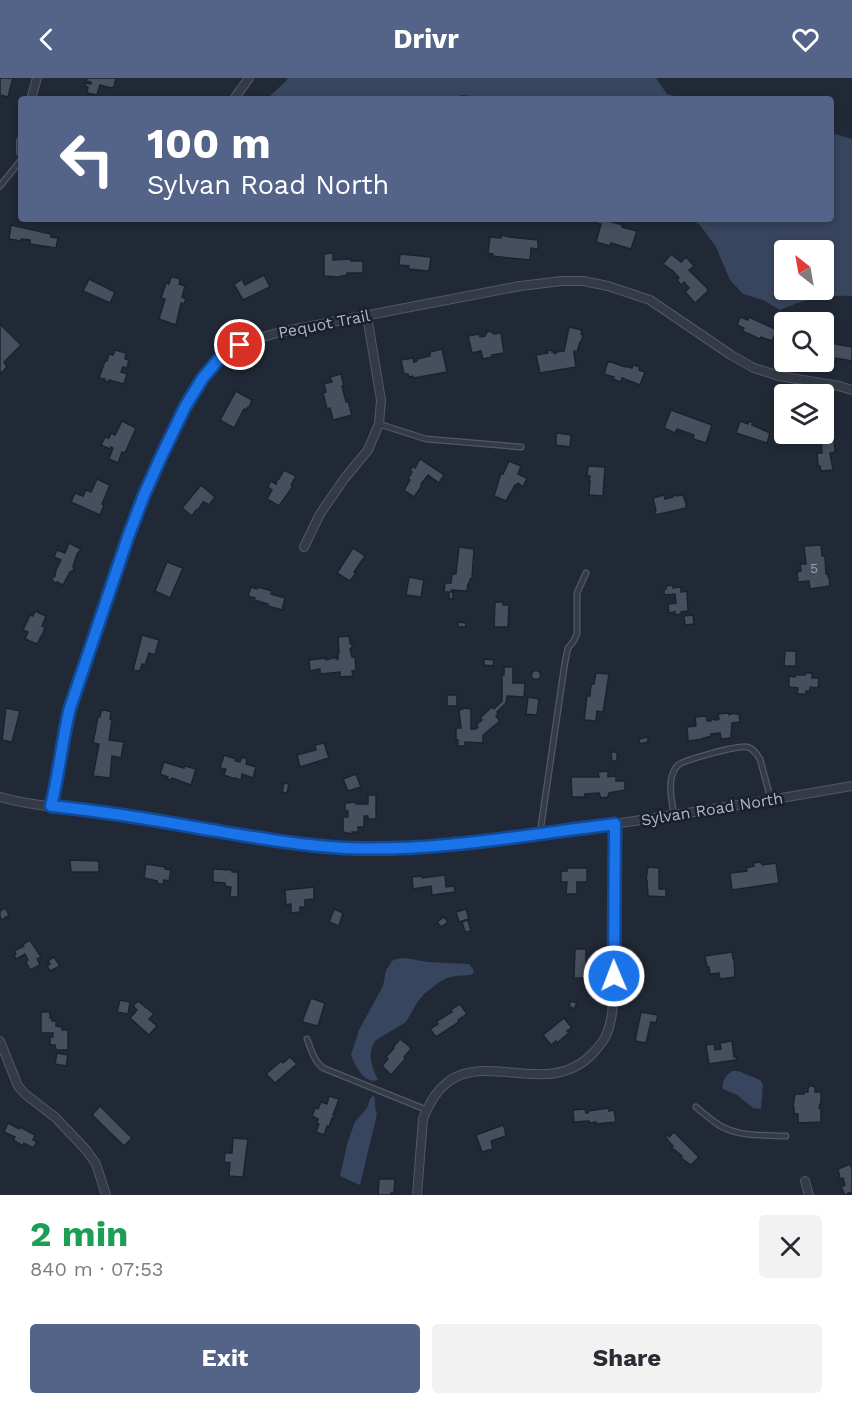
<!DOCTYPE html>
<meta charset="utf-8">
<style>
:root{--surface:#fff;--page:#f2f2f3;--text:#2b2b33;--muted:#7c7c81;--accent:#546388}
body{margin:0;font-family:"Work Sans",sans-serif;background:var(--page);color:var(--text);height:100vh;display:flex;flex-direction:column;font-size:22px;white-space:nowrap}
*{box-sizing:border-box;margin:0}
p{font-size:20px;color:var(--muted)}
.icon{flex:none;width:33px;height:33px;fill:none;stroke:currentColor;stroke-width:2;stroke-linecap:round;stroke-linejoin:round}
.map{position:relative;height:1117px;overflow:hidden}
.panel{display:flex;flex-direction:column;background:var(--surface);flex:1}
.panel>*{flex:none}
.guide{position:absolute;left:18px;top:18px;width:816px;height:126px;border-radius:6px;box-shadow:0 3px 9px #0003;background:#546388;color:#fff;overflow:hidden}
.needle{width:39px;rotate:329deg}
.controls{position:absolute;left:774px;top:162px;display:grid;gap:12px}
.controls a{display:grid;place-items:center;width:60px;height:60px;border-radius:6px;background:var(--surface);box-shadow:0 3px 9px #0003;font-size:30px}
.pin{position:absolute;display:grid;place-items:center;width:51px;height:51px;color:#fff;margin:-26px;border:3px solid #fff;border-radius:50%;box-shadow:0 2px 6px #0007}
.me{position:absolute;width:66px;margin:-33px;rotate:359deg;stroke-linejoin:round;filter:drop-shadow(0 0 4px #0008)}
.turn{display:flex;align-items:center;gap:21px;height:126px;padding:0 30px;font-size:27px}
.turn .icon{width:78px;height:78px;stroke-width:2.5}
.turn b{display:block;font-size:42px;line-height:51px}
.round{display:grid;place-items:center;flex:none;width:63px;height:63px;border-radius:6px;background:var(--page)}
.summary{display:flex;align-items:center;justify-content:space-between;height:102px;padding:0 30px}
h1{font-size:36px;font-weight:700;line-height:45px;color:#1e9e55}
.cta{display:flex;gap:12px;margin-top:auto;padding:12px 30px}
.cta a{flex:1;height:69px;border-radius:6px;background:var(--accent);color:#fff;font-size:24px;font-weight:700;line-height:69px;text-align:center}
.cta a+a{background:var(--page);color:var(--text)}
header{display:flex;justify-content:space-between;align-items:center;height:78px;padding:0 30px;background:var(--accent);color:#fff;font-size:27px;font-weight:700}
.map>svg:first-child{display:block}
.water{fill:#38455e;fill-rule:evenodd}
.building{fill:#474f5e;stroke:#1c222d;stroke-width:1.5}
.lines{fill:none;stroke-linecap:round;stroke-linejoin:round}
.lane-casing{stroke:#525864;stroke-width:7}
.street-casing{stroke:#525864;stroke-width:10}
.lane{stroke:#353b46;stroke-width:4.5}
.street{stroke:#353b46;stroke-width:8}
.route-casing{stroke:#114b97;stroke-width:15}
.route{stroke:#1a73e8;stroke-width:10}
.labels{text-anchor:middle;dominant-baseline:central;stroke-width:5;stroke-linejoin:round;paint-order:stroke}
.number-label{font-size:14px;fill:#959caa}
.street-label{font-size:16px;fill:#afb5c3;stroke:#1a202b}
</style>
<header><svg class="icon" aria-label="back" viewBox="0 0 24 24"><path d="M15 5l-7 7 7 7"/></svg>Drivr<svg class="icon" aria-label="heart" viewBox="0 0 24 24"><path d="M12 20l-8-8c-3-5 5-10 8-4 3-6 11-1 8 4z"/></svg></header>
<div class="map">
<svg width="852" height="1117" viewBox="0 0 852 1117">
<rect width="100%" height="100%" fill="#212936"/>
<g class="water">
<polygon points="288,0 656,0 667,16 683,21 478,21 472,18 461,17 457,21 270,21 270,18 286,3"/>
<path d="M 831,55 L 852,61 L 852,218 C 824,217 806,221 780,232 L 763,222 L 743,216 L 730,202 L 716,169 L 700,147 L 690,141 L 831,141 ZM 824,172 L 824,212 L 784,212 L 784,172 Z"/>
<path d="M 406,880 L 427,884 L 469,886 L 473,891 L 474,895 L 470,897 L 456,898 L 447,900 L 438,905 L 424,916 L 418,923 L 406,944 L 376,962 C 366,975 372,989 378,1002 C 365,1007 355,988 351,977 L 359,952 L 383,908 L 386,892 L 389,888 L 392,883 L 396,881 Z"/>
<path d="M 732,993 L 738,993 L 760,1002 L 763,1007 L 761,1031 L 753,1030 L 737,1017 L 723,1011 C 721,1003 727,997 732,993 Z"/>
<path d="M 374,1017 C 376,1024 374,1030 377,1036 L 360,1107 L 340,1098 L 348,1063 L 355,1044 L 367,1030 L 370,1021 Z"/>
</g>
<g class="building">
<polygon points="0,0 13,0 8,19 0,17"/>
<polygon points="87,0 116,0 114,9 111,10 100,7 97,17 87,15 88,9 85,8 86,5 91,6 91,4 86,3"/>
<polygon points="594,141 608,141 608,143 623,147 622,149 637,153 631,171 611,165 610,168 596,164 601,146 593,144"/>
<polygon points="11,147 51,156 51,159 58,160 56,170 30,166 30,162 21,161 21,163 9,161"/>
<polygon points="501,157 509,159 538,162 538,171 531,170 530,182 492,178 493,176 488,175 490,159 501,160"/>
<polygon points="333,175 333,182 351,181 351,183 363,183 363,195 347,195 347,197 338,199 324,198 324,176"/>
<polygon points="400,176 431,179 429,193 408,191 409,188 399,187"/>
<polygon points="671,176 681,184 686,179 694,188 689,192 707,210 708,213 695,225 685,214 689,210 684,204 681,207 677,202 679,200 673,193 663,186"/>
<polygon points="264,197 270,209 243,222 234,206 242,201 245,207"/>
<polygon points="171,199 178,200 180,202 179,206 185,208 182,219 186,221 184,226 181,225 176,247 159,241 165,221 161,220 166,205 169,206"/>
<polygon points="89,201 115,214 110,225 83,213"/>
<polygon points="740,239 748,242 749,239 777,252 772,263 761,259 760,261 742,253 744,250 737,247"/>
<polygon points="0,246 21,267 4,284 7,289 0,296"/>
<polygon points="569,249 582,252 581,256 583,257 581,264 580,264 577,274 574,273 574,275 576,289 540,295 536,277 548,275 547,273 552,272 552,274 554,274 555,276 556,275 556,274 564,273"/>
<polygon points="490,253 494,256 501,255 504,275 492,277 492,279 483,281 481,273 472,275 468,258 479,256 480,259 485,258 487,254"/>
<polygon points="830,265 852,269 852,283 836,280 835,284 825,282"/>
<polygon points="442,271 447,294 414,300 413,298 409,299 408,296 404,296 401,282 413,280 414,284 417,283 417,281 430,278 430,274"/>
<polygon points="115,272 126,275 125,281 129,282 127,290 123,289 121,294 127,296 124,306 109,302 109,304 104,303 105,301 99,300 105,283 107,283 109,276 113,277"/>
<polygon points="608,283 625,289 625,288 632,290 633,287 640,289 639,292 645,294 640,307 622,300 621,304 613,301 614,299 604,296"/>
<polygon points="341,296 344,308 342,308 346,324 348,323 352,337 333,342 330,330 327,331 323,315 326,314 324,306 332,304 330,299"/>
<polygon points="236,313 252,322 249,330 248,329 246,332 244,331 234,350 220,342"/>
<polygon points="671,332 712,347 706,365 693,361 694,357 677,351 675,355 664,350"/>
<polygon points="122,343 136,350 125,375 122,374 118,385 109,381 113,370 111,369 110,371 101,367 105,359 109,360 111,355 115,357"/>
<polygon points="740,343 748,346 749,343 753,345 752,347 770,355 767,365 736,355"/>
<polygon points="824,347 826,347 827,360 834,360 835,374 830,375 833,392 821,393 820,388 818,388 817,375 822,375 821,359 812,360 811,356 824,356"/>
<polygon points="558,355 571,357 570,369 556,367 556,356"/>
<polygon points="420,381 444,397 439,405 428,397 421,406 421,409 414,419 404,412 410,402 408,401 412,394 410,392 413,388 415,390"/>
<polygon points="509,383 521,388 518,396 527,400 523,409 518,405 516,408 515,407 506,423 494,418 501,395 503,396"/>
<polygon points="588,388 605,389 603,418 589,417 590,403 589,403 590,398 587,398"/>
<polygon points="284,392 296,398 291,407 293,408 279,428 267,421 272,412 268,409 271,403 276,406 277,402 279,401"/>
<polygon points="97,401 110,407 102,426 104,427 100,437 71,424 75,415 83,418 86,412 91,414"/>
<polygon points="201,407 215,419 209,427 204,424 203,424 198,432 196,432 192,438 182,430"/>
<polygon points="664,417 665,421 673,419 672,417 676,417 676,418 683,417 685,423 686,422 686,430 655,437 655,433 656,433 653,420"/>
<polygon points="69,465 81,471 77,476 73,488 74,492 70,494 63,507 57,504 55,505 51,501 55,498 56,492 61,482 54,479 57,472 65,475"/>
<polygon points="821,467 822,478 825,478 826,496 828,496 828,499 829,499 830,508 810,511 809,503 798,504 797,494 801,493 800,486 806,486 804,468"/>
<polygon points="459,469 474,471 472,501 470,501 469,507 468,506 467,513 451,512 451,514 453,514 453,521 449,521 449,514 444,514 445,505 451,505 452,496 456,496"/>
<polygon points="353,470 365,478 354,494 356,495 350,503 337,495"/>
<polygon points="167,484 183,490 170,520 155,513"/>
<polygon points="409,499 424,502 421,519 406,517"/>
<polygon points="673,507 673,510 681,509 681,514 687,513 688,533 681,534 681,536 675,537 675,534 669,535 668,526 676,525 675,516 664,517 664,511 666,511 666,508"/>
<polygon points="251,509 257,511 258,509 272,513 271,516 285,520 282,532 268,528 268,526 254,522 255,520 248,518"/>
<polygon points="495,524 503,524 503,527 509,527 508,549 494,549"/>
<polygon points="35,533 46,538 42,548 45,549 43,555 37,566 25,561 28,554 23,552 30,537 33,538"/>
<polygon points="693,537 694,546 685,547 684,538"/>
<polygon points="458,544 466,545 466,549 458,549"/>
<polygon points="142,557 159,562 155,577 149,575 145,587 142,586 140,593 133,592"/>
<polygon points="349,558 350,565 353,568 350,571 352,579 355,579 356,592 352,593 353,598 340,599 340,594 320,596 320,591 310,593 309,582 326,580 326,582 336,579 336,581 338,581 338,575 339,575 338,559"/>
<polygon points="785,573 796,573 796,588 784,588"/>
<polygon points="484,581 494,582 493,588 484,587"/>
<polygon points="504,589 513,589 513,605 525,605 524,619 507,618 506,625 497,634 498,636 496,638 500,643 483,657 483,665 465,664 465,668 458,668 458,662 456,662 456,650 461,650 459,632 463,631 463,630 471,631 471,651 476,651 478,649 476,647 482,642 480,640 492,629 494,631 502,623 502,597 504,597"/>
<circle cx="536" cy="597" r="4.5"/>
<polygon points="596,595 609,596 603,634 597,633 596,643 584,642 587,618 590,618 591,606 594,606"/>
<polygon points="805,595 812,595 812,600 819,600 818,610 810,609 810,613 806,613 806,616 797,616 798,610 789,609 789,598 795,599 795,597 805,597"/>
<rect x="447" y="617" width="10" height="11"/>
<polygon points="528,619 539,621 537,637 526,636"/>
<polygon points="6,630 20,633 12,664 2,662"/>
<polygon points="105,632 111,634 110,641 112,642 109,662 124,664 121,680 112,678 110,700 93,698 99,666 93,665 98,639 100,639 101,633"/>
<polygon points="729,635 729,637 734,635 735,636 739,636 740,644 732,645 731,660 721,661 720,655 711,656 712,658 703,660 703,661 688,663 687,649 696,648 695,639 706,638 707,643 711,643 711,641 717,642 717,641 719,641 718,636"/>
<polygon points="648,659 648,664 640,666 639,661"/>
<polygon points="324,665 329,680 300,689 297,677 316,672 315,667"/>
<polygon points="611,674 616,674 618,679 617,679 617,683 612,683"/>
<polygon points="224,677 236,681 235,683 240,684 242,679 247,681 246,686 256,689 253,700 242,696 241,702 235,700 235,701 224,697 226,691 220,690"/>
<polygon points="164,684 184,690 185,688 196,691 191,707 172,700 171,702 167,701 168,699 160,696"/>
<polygon points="608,693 608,699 616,698 616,703 625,703 625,712 609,715 608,719 601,720 599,715 585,716 585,719 572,719 571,699 599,699 598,694"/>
<polygon points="356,696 361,709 348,713 343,701"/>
<polygon points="284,705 289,706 287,715 282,714"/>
<polygon points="368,717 376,717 376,741 368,741 368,738 364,738 364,749 358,749 358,754 352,754 352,756 343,754 343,739 348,739 348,733 345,733 345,725 356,724 356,726 368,726"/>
<polygon points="70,782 99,783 99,794 71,794"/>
<polygon points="761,784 762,787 776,785 779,805 732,812 730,795 747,793 746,790 754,788 753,785"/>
<polygon points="146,786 165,789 165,791 171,792 169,803 164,802 163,806 158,806 157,803 144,800"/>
<polygon points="648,789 659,790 659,811 666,811 666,819 648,818 647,802 646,802"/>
<polygon points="567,790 587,790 587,804 577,804 577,816 566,816 567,804 561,804 561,793 567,793"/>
<polygon points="213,791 232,792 232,794 238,794 238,819 230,819 231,809 225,808 225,805 213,804"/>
<polygon points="445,797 446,809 454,808 455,814 432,817 431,808 413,811 412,799 422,798 422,800"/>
<polygon points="314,809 314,821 305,822 305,829 300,829 300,834 291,835 291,826 286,827 285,812"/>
<polygon points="5,830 9,837 2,842 0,839 0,833"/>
<polygon points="334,831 343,835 339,848 329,844"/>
<polygon points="466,831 469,841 459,844 456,834"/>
<polygon points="444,839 448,844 441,849 437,844"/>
<polygon points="468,842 471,853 465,854 462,844"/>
<polygon points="30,862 41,879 37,881 40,887 30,892 26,884 28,882 25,876 16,881 14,877 16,876 14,873 24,868 23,866"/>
<polygon points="575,871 586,871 586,900 574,900"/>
<polygon points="732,874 733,881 734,881 735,899 720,901 719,895 710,896 709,889 707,889 705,878"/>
<polygon points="54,879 60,888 50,893 47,888 50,886 48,883"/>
<polygon points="311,920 325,925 318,948 302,944"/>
<polygon points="120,922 130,924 128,936 117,934"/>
<polygon points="138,923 154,936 149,941 157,948 149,957 130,940 137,932 133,928"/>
<polygon points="571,923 577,925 574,931 569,928"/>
<polygon points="460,926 467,936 458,942 459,944 436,959 430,951 438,946 437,943 452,934 451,932"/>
<polygon points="41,934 50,934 50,940 52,940 52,943 56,943 56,948 62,949 62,952 68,952 68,972 56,972 55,967 50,967 50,959 53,959 53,955 41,955"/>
<polygon points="641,934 658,937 656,945 651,944 646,965 635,963"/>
<polygon points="564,940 572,950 567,953 569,955 557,965 556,963 551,967 543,957"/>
<polygon points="400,961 409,968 411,971 404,979 406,980 391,997 382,988 388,981 386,979 394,970 393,969"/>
<polygon points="732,963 734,979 737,978 736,982 709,986 706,967 714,966 715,972 721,971 720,965"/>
<polygon points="57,975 68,977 66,988 55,986"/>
<polygon points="290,979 297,986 275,1005 266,996 281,983 283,985"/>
<polygon points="810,1008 813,1008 815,1010 815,1014 821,1014 821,1026 820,1026 819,1030 821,1030 821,1044 798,1045 798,1036 794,1036 794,1029 793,1029 795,1016 804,1016 804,1014 808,1014 808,1010"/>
<polygon points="329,1018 339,1021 333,1037 335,1037 333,1041 332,1040 329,1049 327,1048 324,1057 316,1054 319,1046 317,1045 318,1041 312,1038 315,1030 318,1031 321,1024 327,1026"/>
<polygon points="100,1028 132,1060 124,1068 92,1037"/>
<polygon points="609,1030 609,1033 614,1032 616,1044 596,1046 596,1044 590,1045 589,1043 574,1044 573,1032 585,1031 586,1035 588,1035 588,1033"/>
<polygon points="8,1045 19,1051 20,1049 35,1057 33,1062 37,1064 33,1070 24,1065 23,1068 13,1062 15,1059 4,1054"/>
<polygon points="503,1047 506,1054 505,1054 506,1058 491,1063 493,1071 482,1074 476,1057"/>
<polygon points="674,1054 699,1079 691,1087 681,1080 682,1078 671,1069 673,1068 665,1059 668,1057 669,1059"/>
<polygon points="233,1060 248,1061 243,1099 229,1098 230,1085 224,1084 225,1075 232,1075"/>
<polygon points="850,1086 852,1091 852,1114 848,1115 848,1116 845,1117 841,1109 845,1107 843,1100 840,1101 838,1091"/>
<polygon points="379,1101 395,1101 394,1115 391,1115 391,1117 378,1117"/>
</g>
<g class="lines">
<defs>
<g id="lane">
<polyline points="0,108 21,82"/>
<polyline points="379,346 426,361 521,369"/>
<path d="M 674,737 C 672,724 668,707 673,695 C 674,692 676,689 678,687 C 684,682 738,667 747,669 C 753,670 757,676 760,681 L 771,722"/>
<polyline points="542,756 541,748 565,584 568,570 573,564 577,556 577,515 586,495"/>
<path d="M 307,961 C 311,971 314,983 323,990 L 427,1032"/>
<path d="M 696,1029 C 703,1035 711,1042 719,1047 C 738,1059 764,1057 786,1058"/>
</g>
<g id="street">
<polyline points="31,21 37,0"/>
<polyline points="234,21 249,0"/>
<polyline points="21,63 21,74"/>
<polyline points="304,469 320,436 344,401 368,372 379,346 381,322 367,238"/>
<path d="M 0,719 C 41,730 84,731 125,737 C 198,750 271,766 345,770 C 423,773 502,761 579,751 C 670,738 761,724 852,708"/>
<path d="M 51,728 C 59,696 62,662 70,630 L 144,417 L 185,329 L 196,309 L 211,289 L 225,277 L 250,263 L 280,254 L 520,208 L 562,203 L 583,203 L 608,208 L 650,222 L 731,277 L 754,290 L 779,298 L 839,308 L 852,312"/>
<polyline points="0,963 18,1008 25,1016 56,1040 87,1073 96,1086 106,1117"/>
<polyline points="805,1103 809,1117"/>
<path d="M 417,1117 L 423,1041 C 459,945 540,1033 594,974 C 599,968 605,962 607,955 C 617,932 613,886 613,860 C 614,822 615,784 615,746"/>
</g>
</defs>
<use href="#lane" class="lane-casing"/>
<use href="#street" class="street-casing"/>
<use href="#lane" class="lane"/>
<use href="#street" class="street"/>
</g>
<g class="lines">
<defs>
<path id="route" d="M 240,267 L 218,282 L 202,301 L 185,329 L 160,381 L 144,417 L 128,459 L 70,630 C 62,662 59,696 51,728 C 100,733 150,741 199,750 C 247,758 295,767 344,770 C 435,774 525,757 615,746 L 614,898"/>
</defs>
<use href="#route" class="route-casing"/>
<use href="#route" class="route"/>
</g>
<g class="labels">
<g class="number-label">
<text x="814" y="490">5</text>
</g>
<g class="street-label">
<text transform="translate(324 246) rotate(-11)">Pequot Trail</text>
<text transform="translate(712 731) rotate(-9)">Sylvan Road North</text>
</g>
</g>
</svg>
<div class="controls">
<a><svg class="needle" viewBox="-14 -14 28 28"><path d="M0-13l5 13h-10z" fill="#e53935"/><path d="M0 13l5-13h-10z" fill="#7c7c81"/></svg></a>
<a><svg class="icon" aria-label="search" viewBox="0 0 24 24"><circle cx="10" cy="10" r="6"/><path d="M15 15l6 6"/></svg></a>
<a><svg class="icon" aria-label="layers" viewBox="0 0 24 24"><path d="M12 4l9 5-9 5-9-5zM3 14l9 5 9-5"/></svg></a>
</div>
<div class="pin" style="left:240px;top:267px;background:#d93025"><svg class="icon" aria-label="arrive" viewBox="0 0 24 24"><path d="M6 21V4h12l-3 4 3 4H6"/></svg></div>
<svg class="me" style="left:614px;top:898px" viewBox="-20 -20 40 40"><circle r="17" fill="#1a73e8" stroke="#fff" stroke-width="3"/><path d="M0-11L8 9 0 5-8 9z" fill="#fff"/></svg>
<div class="guide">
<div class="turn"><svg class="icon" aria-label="left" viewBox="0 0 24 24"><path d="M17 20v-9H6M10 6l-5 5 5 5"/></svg><div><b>100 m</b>Sylvan Road North</div></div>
</div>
</div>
<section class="panel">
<div class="summary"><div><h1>2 min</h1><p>840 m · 07:53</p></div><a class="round"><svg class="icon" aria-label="close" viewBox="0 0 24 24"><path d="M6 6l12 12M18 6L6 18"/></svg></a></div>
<div class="cta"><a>Exit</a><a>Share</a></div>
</section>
